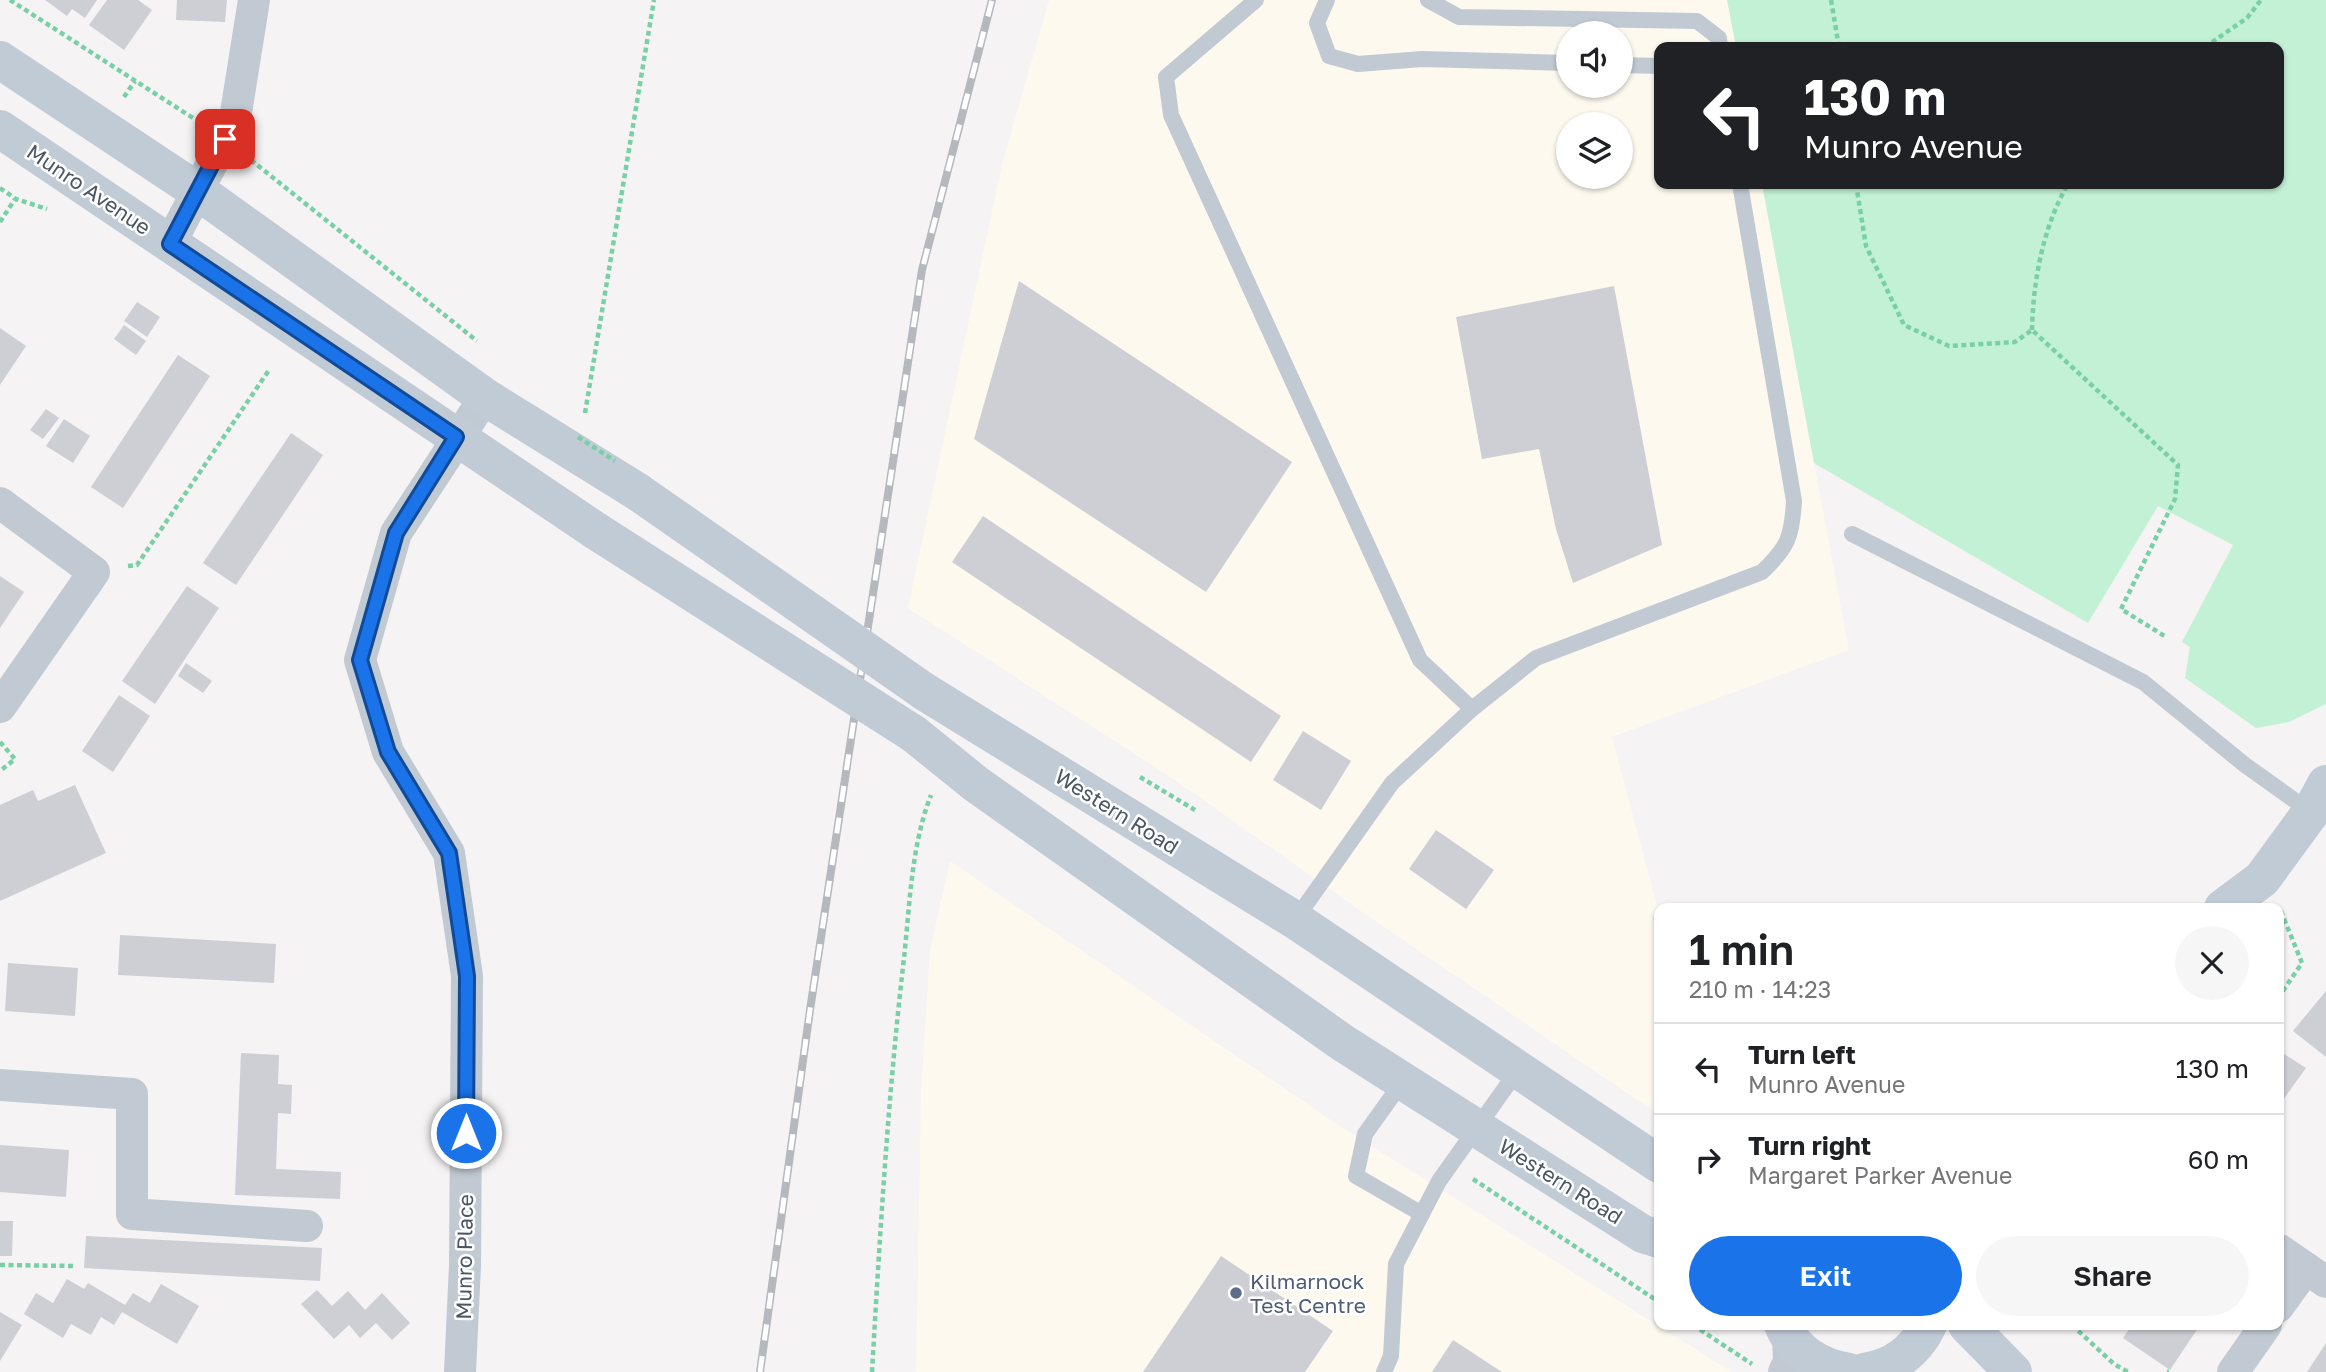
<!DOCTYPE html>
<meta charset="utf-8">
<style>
:root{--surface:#fff;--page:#f6f6f6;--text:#202124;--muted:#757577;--line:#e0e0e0;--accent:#1a73e8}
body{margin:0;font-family:"Golos Text",sans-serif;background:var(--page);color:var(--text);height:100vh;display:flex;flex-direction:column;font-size:26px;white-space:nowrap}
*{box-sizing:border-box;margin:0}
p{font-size:23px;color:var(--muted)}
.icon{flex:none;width:38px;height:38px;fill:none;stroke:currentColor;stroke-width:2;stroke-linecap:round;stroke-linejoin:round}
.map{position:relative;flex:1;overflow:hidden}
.sheet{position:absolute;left:1654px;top:903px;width:630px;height:427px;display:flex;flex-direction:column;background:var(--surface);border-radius:14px;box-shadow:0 2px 5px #0004}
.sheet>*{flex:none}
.banner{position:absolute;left:1654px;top:42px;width:630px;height:147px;border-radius:14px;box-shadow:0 2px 5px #0004;background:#202124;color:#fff;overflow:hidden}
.tools{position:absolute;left:1556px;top:21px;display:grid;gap:14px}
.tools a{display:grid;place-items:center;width:77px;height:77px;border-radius:50%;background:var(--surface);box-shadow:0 2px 5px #0004;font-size:35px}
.pin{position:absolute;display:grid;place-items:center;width:60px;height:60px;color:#fff;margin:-30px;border-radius:14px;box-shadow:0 4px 10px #0006}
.me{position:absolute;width:77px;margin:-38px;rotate:0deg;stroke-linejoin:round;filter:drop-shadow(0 0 5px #0008)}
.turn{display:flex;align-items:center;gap:24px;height:147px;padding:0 35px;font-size:32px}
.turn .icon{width:91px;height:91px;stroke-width:2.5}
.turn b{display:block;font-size:49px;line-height:60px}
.round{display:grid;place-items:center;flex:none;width:74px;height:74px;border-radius:37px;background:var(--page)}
.summary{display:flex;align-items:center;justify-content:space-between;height:119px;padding:0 35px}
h1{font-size:42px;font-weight:600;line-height:52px}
.cta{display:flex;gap:14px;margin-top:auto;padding:14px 35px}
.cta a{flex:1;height:80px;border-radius:42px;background:var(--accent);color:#fff;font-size:28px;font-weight:600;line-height:80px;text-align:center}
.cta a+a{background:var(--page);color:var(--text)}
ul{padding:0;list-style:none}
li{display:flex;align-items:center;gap:21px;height:91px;padding:0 35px;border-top:2px solid var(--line)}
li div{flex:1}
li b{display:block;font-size:26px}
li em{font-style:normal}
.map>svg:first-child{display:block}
.commercial{fill:#fdf9ef;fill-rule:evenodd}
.green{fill:#c3f1d5}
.building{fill:#cdcfd5}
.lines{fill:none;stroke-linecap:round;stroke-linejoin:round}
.path{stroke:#7ad0a6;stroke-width:4.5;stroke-dasharray:5 3.5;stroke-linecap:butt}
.lane{stroke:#c1cad2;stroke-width:16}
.street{stroke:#c1cad2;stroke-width:32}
.secondary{stroke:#c1cbd6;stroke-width:38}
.rail-casing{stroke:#b5b8bd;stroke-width:8}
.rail{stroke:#fff;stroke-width:5;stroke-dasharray:16;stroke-linecap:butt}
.path-bridge{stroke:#7ad0a6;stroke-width:4.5;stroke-dasharray:5 3.5;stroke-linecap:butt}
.secondary-bridge{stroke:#c1cbd6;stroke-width:38}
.route-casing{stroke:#114b97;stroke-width:18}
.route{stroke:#1a73e8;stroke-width:12}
.service-dot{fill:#5c6f8a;stroke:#fff;stroke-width:2.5}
.labels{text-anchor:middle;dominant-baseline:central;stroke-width:5;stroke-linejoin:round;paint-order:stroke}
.street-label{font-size:21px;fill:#4a5661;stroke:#fff}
.service-label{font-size:21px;fill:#4e5e75;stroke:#fff;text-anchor:start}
</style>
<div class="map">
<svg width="2326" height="1372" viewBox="0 0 2326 1372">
<rect width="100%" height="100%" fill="#f5f3f3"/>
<g class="commercial">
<path d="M 1049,0 L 1727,0 L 1736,47 L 1659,47 L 1659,184 L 1762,184 L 1849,650 L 1612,737 L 1659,913 L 1659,1115 L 1352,905 L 1175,780 L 908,608 L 1002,164 ZM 1568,33 L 1620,33 L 1620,86 L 1568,86 ZM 1568,124 L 1620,124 L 1620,177 L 1568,177 Z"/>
<polygon points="950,861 1338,1125 1732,1372 916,1372 921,1091 930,950"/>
</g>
<polygon class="green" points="1727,0 2326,0 2326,704 2289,722 2256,728 2185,678 2190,647 2182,642 2233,545 2158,506 2088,623 1814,463 1762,184 2278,184 2278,47 1736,47"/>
<g class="building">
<polygon points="45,0 97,0 85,18 72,9 67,16"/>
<polygon points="107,0 138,0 152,10 124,50 89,25"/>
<polygon points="177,0 227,0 225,22 176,20"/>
<polygon points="1019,281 1292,462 1206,592 974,439"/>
<polygon points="1614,286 1662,545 1573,583 1556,529 1539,449 1482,459 1456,317"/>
<polygon points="137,302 160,317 147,337 124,321"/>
<polygon points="124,325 146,341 136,355 114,339"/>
<polygon points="0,328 26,346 0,385"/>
<polygon points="178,355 210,376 123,508 91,487"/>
<polygon points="46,409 59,418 43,439 30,430"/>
<polygon points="64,419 90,436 73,463 46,446"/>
<polygon points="291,433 323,455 236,585 203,563"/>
<polygon points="983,516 1281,716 1251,762 952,562"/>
<polygon points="0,576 24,592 0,628"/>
<polygon points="187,586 219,608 155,704 122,681"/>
<polygon points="186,663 212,681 203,693 178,676"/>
<polygon points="119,695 150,716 113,772 82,751"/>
<polygon points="1303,731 1351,761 1321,810 1273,780"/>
<polygon points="75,785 106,853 0,901 0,805 33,790 38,801"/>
<polygon points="1436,830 1494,870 1466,909 1409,869"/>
<polygon points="120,935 276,944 274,983 118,975"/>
<polygon points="8,963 78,968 75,1016 5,1011"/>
<polygon points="2326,991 2326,1057 2293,1031"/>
<polygon points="2278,1050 2306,1068 2278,1107"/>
<polygon points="241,1053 279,1055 278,1084 292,1085 291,1114 278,1113 276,1169 341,1172 340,1199 235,1195"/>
<polygon points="0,1145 69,1150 66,1197 0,1192"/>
<polygon points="0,1221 13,1221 12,1256 0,1256"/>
<polygon points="86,1236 322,1248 320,1281 84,1268"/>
<polygon points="1221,1256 1333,1331 1305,1372 1143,1372"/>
<polygon points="67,1279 84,1289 88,1283 125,1305 133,1293 150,1303 161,1284 199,1306 177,1344 122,1312 114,1325 101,1317 91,1335 71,1324 63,1338 24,1314 36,1293 53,1303"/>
<polygon points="317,1290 332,1306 348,1291 365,1310 382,1293 410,1323 392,1340 376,1323 360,1338 349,1325 334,1339 301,1304"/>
<polygon points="0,1312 22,1325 0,1361"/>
<polygon points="2132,1325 2200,1325 2170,1370 2123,1338"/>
<polygon points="1453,1340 1502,1372 1432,1372"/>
<polygon points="2326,1343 2326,1372 2307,1372"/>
</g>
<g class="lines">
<g class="path">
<polyline points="10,0 196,120"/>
<polyline points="1831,0 1839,47"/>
<polyline points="2205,47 2247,18 2261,0"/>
<polyline points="124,97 135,81"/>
<polyline points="251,160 477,341"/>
<polyline points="1856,184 1866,246 1904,325 1949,346 2015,342 2032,330 2178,465 2175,499 2121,609 2166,637"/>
<polyline points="0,188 16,199 47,209"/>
<polyline points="0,222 15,199"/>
<path d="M 2032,330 C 2033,281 2043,227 2068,184"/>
<polyline points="585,413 654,0"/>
<polyline points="128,566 137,565 269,370"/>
<polyline points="0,742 15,759 0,771"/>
<polyline points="1140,777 1195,810"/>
<polyline points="2278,998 2302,963 2280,909"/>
<polyline points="1473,1179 1659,1302"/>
<polyline points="0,1265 75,1266"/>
<polyline points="1693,1325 1752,1364"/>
<polyline points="2072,1325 2114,1364 2128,1372"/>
<path d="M 872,1372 C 880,1234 888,1095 904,958 C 910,904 911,846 931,795"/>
<polyline points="2167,1372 2169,1372"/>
</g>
<g class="lane">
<polyline points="1256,0 1166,77 1171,115 1420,660 1472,709"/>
<polyline points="1327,0 1317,23 1329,56 1358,64 1422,59 1568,63"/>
<polyline points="1428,0 1459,17 1697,21 1719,38 1720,47"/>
<polyline points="1620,65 1659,66"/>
<polyline points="1852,534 2143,682 2245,765 2311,812"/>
<path d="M 1295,920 L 1392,783 L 1472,709 L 1536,658 L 1762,572 C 1788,547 1792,537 1794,501 L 1740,184"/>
<polyline points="1403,1081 1365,1134 1356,1176 1422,1214"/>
<polyline points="1384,1372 1391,1356 1396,1264 1439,1181 1518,1070"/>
</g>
<g class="street">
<polyline points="170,244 235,119 254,0"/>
<polyline points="0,503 94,572 0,707"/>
<polyline points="0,1085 132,1094 132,1214 307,1226"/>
<polyline points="2278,1249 2326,1282"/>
<polyline points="2278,1307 2306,1268"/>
<polyline points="460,1372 465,1265 467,976 449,853 388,752 360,660 396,533 485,397"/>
<polyline points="1784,1372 1789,1362 1788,1335"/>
<polyline points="2233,1372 2266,1325"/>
</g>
<g class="secondary">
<polyline points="0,60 199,192 485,397 638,492"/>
<polyline points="0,129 596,531"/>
<polyline points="925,692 1295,920 1659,1164"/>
<polyline points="914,734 976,784 1343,1043 1643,1234 1659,1239"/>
<polyline points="2223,908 2262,879 2311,812 2326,784"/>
<path d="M 1783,1325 C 1795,1353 1819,1367 1849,1372"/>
<polyline points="1967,1325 2013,1372"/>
<path d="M 1864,1372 C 1894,1367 1915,1352 1928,1325"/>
</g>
<defs>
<polyline id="rail" points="760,1372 810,1010 922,270 992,0"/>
</defs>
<use href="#rail" class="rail-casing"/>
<use href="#rail" class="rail"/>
<polyline class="path-bridge" points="578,437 615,461"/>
<g class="secondary-bridge">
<polyline points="638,492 925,692"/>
<polyline points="596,531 914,734"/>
</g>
</g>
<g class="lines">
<defs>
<polyline id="route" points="225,139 170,244 456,437 396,533 360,660 388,752 449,853 467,976 466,1133"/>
</defs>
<use href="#route" class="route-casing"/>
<use href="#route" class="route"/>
</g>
<circle class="service-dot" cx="1236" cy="1293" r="7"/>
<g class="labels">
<g class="street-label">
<text transform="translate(89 189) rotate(34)">Munro Avenue</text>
<text transform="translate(1117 811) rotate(32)">Western Road</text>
<text transform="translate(1561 1181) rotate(32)">Western Road</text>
<text transform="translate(464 1257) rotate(-89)">Munro Place</text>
</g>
<g class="service-label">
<text x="1250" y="1281">Kilmarnock<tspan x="1250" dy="24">Test Centre</tspan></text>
</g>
</g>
</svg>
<div class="tools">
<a><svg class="icon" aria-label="sound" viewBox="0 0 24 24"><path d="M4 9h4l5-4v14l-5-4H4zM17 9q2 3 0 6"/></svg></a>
<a><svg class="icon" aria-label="layers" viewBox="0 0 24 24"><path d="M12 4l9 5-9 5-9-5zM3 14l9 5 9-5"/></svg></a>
</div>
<div class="pin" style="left:225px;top:139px;background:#d93025"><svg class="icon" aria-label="arrive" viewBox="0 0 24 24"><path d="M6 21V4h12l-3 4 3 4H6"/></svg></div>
<svg class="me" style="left:466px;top:1133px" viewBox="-20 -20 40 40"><circle r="17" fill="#1a73e8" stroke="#fff" stroke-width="3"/><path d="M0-11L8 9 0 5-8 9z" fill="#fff"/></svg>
<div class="banner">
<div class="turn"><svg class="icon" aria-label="left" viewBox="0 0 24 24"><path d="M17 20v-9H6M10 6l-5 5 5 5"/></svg><div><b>130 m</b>Munro Avenue</div></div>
</div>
<section class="sheet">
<div class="summary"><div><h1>1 min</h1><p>210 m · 14:23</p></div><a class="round"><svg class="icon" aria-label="close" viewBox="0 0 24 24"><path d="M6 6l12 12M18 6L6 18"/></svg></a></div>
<ul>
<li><svg class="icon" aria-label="left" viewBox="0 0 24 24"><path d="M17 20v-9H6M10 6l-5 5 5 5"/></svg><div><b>Turn left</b><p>Munro Avenue</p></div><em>130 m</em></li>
<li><svg class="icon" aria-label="right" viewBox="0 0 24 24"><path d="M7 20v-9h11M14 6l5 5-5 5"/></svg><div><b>Turn right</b><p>Margaret Parker Avenue</p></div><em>60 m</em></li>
</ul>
<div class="cta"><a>Exit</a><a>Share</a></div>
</section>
</div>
